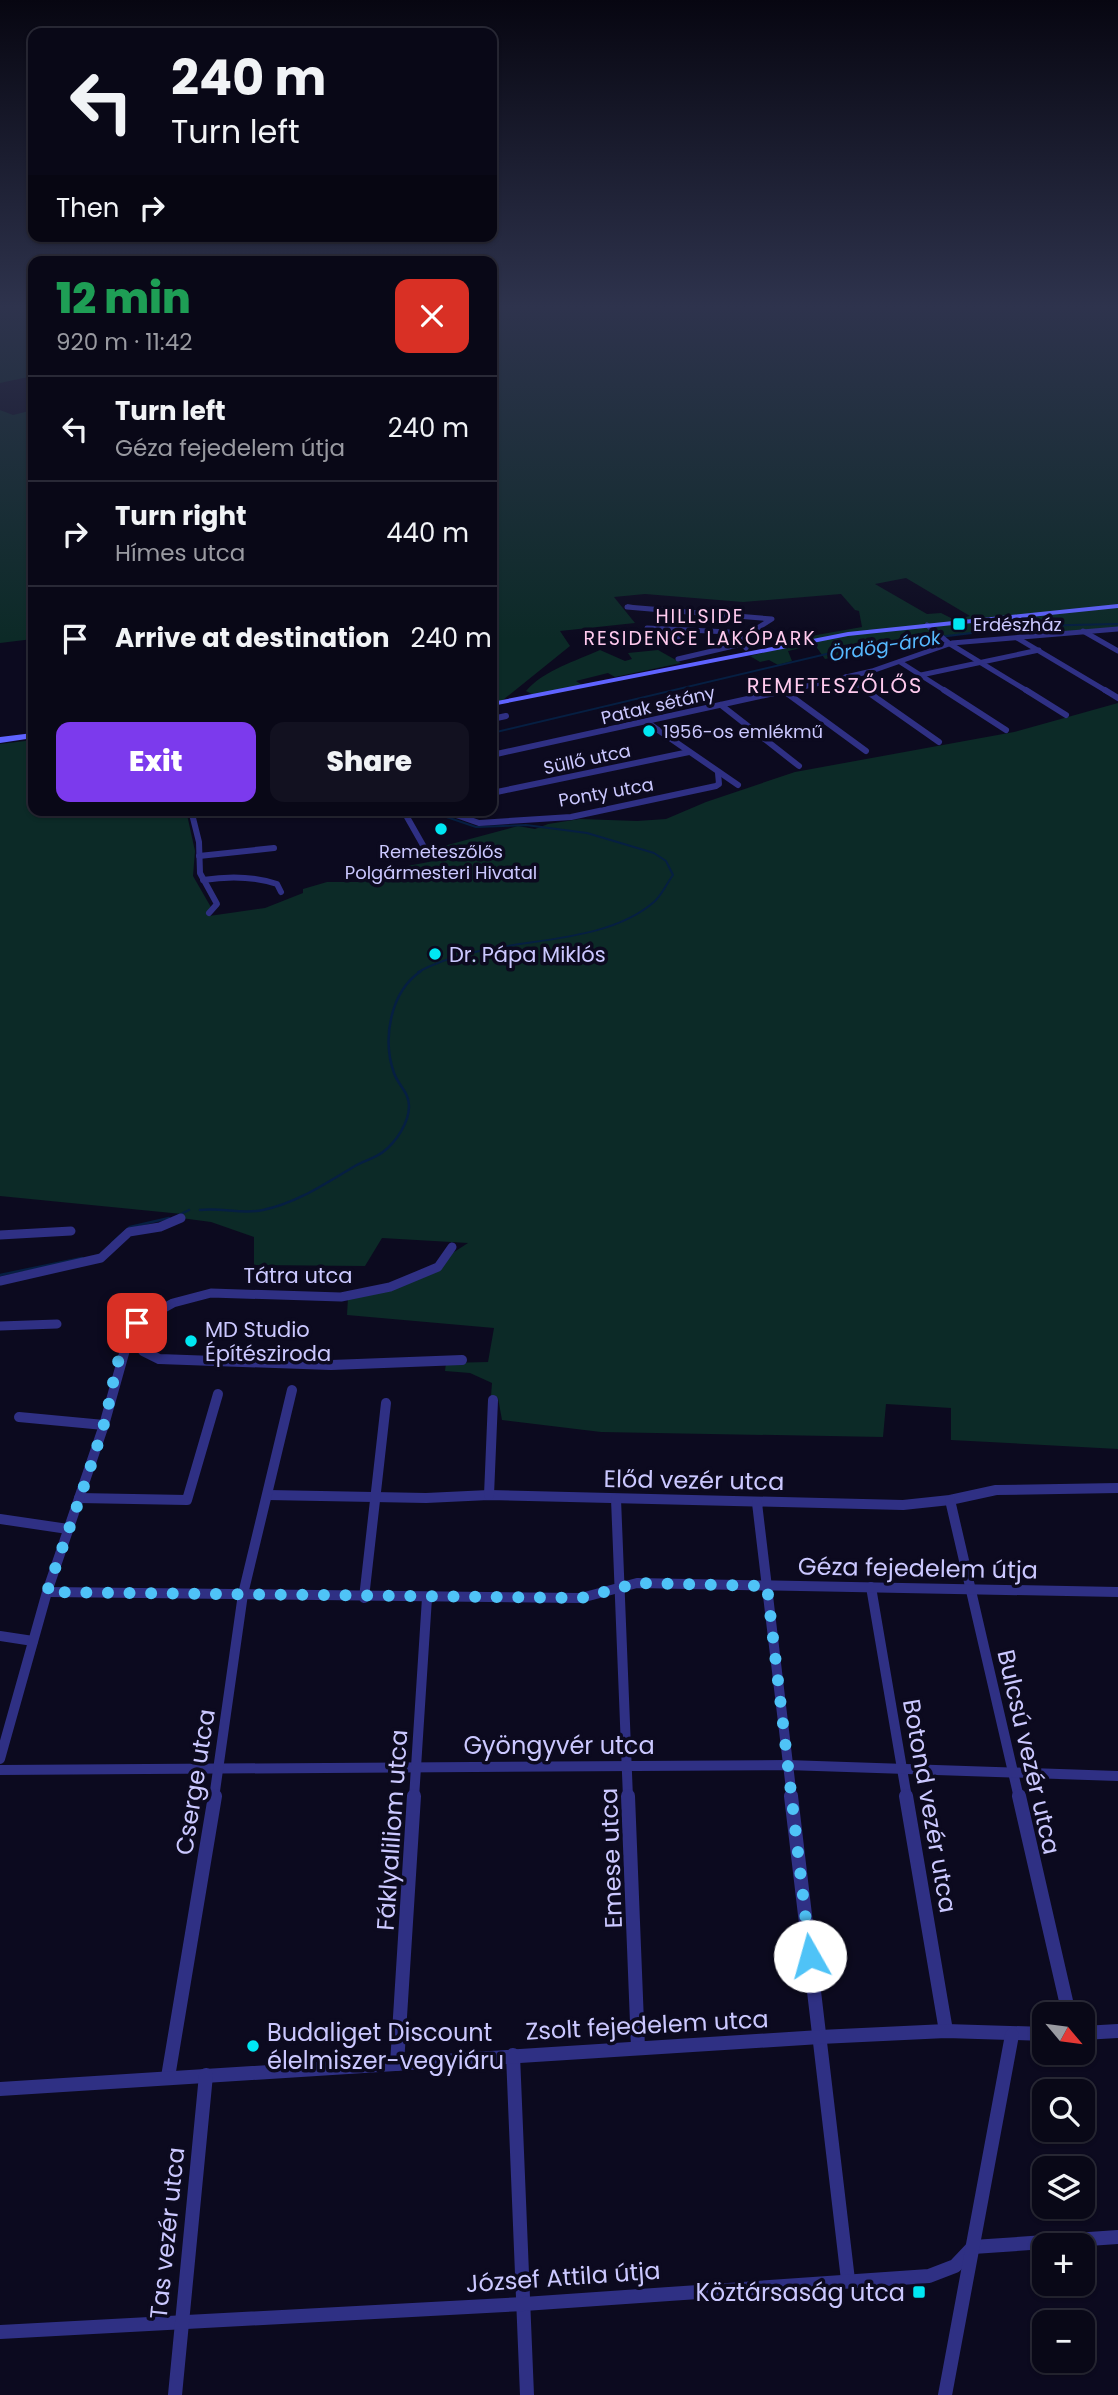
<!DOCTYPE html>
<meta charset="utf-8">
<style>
:root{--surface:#090817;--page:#121120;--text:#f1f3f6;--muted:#999aa1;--line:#292936;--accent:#7c3aed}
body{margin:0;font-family:Poppins,sans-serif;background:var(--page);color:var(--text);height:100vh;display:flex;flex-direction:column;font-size:26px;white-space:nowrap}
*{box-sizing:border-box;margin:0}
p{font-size:23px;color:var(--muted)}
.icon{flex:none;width:38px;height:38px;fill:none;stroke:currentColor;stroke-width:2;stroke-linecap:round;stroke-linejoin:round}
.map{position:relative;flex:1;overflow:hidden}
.drawer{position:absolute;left:28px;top:256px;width:469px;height:560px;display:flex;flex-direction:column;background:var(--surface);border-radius:14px;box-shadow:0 2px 5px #0004,0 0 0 2px var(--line)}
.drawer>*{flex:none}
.top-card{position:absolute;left:28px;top:28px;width:469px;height:214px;border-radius:14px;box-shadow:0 2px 5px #0004,0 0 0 2px var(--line);background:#090817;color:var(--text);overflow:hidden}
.needle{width:46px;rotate:119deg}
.fabs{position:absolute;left:1032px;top:2002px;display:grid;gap:14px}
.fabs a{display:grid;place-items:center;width:63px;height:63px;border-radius:14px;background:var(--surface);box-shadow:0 2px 5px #0004,0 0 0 2px var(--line);font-size:35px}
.pin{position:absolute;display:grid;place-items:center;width:60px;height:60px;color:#fff;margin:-30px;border-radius:14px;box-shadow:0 4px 10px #0006}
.me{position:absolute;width:77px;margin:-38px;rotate:353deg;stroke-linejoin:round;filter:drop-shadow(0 0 5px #0008)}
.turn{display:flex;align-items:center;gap:24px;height:147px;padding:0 28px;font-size:32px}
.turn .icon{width:91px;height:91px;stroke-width:2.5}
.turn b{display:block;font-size:49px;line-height:60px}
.then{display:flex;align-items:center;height:66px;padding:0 28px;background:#0003;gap:14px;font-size:26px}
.round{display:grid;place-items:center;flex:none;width:74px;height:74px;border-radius:14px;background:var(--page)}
.overview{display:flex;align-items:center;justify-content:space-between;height:119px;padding:0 28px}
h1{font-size:42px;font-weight:800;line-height:52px;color:#1e9e55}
.button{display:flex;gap:14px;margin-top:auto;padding:14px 28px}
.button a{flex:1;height:80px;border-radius:14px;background:var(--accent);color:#fff;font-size:28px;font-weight:800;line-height:80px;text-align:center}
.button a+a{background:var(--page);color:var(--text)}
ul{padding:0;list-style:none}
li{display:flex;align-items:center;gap:21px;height:105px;padding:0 28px;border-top:2px solid var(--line)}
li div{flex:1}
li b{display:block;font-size:26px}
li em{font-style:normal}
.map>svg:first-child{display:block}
.green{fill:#0c2a27;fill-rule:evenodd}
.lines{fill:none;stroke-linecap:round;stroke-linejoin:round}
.stream-far1{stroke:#061f42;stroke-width:2}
.stream{stroke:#061f42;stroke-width:2.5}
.street-far4{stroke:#2f3084;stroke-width:5}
.street-far3{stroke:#2f3084;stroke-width:6}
.street-far2{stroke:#2f3084;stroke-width:9}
.street-far1{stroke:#2f3084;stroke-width:10}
.street{stroke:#2f3084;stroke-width:14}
.secondary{fill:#5f63ff;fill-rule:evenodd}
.route{stroke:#4fc3f7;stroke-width:12;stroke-dasharray:0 21.6}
.poi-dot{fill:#00e7f3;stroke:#0c0a1f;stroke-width:2.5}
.labels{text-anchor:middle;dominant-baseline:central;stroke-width:7;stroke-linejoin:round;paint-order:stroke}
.far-poi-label{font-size:18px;fill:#cbc8ff;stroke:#0c0a1f;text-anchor:start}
.far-street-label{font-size:18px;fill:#cbc8ff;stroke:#0c0a1f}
.far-neighbourhood-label{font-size:19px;letter-spacing:2px;fill:#ffcaee;stroke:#0c0a1f}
.far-water-label{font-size:19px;font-style:italic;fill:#56b9ff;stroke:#0c0a1f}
.far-quarter-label{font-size:21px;letter-spacing:2px;fill:#ffcaee;stroke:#0c0a1f}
.poi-label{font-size:21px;fill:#cbc8ff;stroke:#0c0a1f;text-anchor:start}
.street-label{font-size:21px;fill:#cbc8ff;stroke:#0c0a1f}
.near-street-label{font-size:24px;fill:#cbc8ff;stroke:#0c0a1f}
.near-poi-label{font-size:24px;fill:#cbc8ff;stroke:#0c0a1f;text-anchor:start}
</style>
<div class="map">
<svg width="1118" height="2395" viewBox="0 0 1118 2395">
<rect width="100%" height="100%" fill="#0c0a1f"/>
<g class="green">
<polygon points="0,304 33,304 33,376 0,383"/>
<path d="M 492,304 L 1118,304 L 1118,628 L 1058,633 L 1050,625 L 910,640 L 825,659 L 815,645 L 788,651 L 792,661 L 778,665 L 769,660 L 760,662 L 750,656 L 812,641 L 811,636 L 862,627 L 859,611 L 855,610 L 841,594 L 743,602 L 645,594 L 614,597 L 635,623 L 560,631 L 570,646 L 498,704 L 492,705 ZM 906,578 L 970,616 L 955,620 L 941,613 L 927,614 L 875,584 Z"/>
<polygon points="0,410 13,415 33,410 33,639 0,643"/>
<path d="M 600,650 L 625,661 L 632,659 L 628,653 L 658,650 L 681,663 L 615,677 L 608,673 L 576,681 L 582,685 L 534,695 L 526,691 C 544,670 576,661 600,650 Z"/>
<path d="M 1118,703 L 1118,1449 L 951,1440 L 951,1408 L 886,1404 L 883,1437 L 601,1432 L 502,1420 L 498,1398 L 491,1396 L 492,1383 L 470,1373 L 445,1371 L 446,1363 L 488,1362 L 494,1328 L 347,1315 L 348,1298 L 417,1276 L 468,1243 L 382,1238 L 365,1266 L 254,1265 L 254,1237 L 211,1222 L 181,1218 L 182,1214 L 0,1196 L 0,744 L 33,740 L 33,810 L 186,810 L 195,851 L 193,876 L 212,909 L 209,916 L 265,908 L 303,893 L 303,889 L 327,882 L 360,882 L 355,870 L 378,866 L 381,871 L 455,857 L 451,851 C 431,851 415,853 396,860 L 415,848 L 440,847 L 518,826 L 535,829 L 548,824 L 580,819 L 637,821 L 666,819 L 706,802 L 795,772 L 1014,732 Z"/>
</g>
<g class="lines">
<g class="stream-far1">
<polyline points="492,733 852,648 1027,626 1118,624"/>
<path d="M 418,972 C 488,933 596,952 654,902 C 662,895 667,883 673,875 L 666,861 L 654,853 L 587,833 L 526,825 L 476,827 L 426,810"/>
</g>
<g class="stream">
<path d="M 200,1210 C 222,1207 242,1215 263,1210 C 297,1203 326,1183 355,1166 C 364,1161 375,1158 383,1152 C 396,1142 409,1123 409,1106 C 409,1092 398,1085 394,1073 C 382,1039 390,992 421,971"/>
<polyline points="179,1215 189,1210"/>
<polyline points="112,1243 130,1227 169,1218"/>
<polyline points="0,1275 82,1258"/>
</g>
<g class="street-far4">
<polyline points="662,610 627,607 772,619 743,637 742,644 746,648"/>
<polyline points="927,625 950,644 1029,692"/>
<polyline points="647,628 749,633"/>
<polyline points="1083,631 1118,651"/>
<polyline points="1017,638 1108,692"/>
<polyline points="661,640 692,634"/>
<polyline points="678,659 742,644"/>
<polyline points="900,662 947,692"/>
<polyline points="921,675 1039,650"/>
<polyline points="846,677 868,692"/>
<polyline points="781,692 872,671 952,643 1118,629"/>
</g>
<g class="street-far3">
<polyline points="865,690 939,742"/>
<polyline points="944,690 1006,730"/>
<polyline points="1026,690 1066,715"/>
<polyline points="1105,690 1118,698"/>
<polyline points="784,691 866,751"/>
<polyline points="721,705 799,766"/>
<polyline points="492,719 506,716"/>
<polyline points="648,723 738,785"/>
<polyline points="492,755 788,690"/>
<polyline points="492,793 689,752"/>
<polyline points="191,810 199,842 200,873 217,904 209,913"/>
<polyline points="403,810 424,847"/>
<polyline points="442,810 479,823 571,817 716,786 719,784 718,773"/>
<polyline points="199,856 274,848"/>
<path d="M 203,880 C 228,876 253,876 277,884 L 281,892"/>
</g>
<g class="street-far2">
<polyline points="0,1235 71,1231"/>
<polyline points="0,1281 101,1258 129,1232 160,1227 181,1218"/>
<polyline points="137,1323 139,1333"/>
<polyline points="0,1326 57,1324"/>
<polyline points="130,1333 137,1323 173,1303 211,1293 341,1297 390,1287 438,1267 452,1247"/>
</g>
<g class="street-far1">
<polyline points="139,1332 143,1351 159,1359 331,1365 462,1360"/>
<polyline points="19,1417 104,1425"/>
<polyline points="268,1495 426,1498 489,1495 903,1505 950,1500 996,1490 1118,1488"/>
<polyline points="489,1495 493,1400"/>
<polyline points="79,1498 187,1500 218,1394"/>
<polyline points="616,1499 628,1798"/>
<polyline points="950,1500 1019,1798"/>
<polyline points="757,1503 792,1798"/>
<polyline points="0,1519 68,1529"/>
<polyline points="871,1587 907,1798"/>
<polyline points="47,1592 581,1598 637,1583 1118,1592"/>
<polyline points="364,1598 386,1403"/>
<polyline points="0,1636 33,1641"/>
<polyline points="0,1759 47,1592 104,1425 130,1332"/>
<polyline points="0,1770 787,1765 1118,1776"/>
<polyline points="214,1798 243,1594 292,1390"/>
<polyline points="414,1798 427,1598"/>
</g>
<g class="street">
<polyline points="628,1796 638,2048"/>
<polyline points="791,1796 848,2280"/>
<polyline points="906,1796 946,2031"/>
<polyline points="1019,1796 1069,2014"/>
<polyline points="1083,2033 1118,2031"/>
<polyline points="513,2055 527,2395"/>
<polyline points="397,2064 414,1796"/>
<polyline points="168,2077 215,1796"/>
<polyline points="0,2089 820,2037 946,2031 1045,2034"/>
<polyline points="0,2332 524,2304 929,2276 955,2266 973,2247 1118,2237"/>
<polyline points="175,2395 206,2075"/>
<polyline points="945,2395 1012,2035"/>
</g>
<g class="secondary">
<polygon points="1118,604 1118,608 848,636 492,706 492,702 848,632"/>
<polygon points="33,733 33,738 0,743 0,737"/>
</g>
</g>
<linearGradient id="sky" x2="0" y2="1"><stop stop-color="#070611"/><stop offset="0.48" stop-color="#2e334d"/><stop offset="1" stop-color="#2e334d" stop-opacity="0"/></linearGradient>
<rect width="1118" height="639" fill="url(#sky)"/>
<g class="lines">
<path class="route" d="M 137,1323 C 115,1349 113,1392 104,1424 C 87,1481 66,1536 47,1592 L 581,1598 L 638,1583 L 767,1586 L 810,1956"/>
</g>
<g class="poi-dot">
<rect x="952" y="617" width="14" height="14" rx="3.5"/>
<circle cx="649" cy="731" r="7"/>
<circle cx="441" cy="829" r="7"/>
<circle cx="435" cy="954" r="7"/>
<circle cx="191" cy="1341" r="7"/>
<circle cx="253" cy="2046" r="7"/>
<rect x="912" y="2285" width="14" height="14" rx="3.5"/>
</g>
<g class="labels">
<g class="far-poi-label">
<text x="973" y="624">Erdészház</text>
<text x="663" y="731">1956-os emlékmű</text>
<text x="441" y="851" text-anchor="middle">Remeteszőlős<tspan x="441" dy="21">Polgármesteri Hivatal</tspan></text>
</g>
<g class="far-street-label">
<text transform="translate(658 705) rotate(-13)">Patak sétány</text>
<text transform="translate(587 759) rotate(-12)">Süllő utca</text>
<text transform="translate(606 792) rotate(-10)">Ponty utca</text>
</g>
<g class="far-neighbourhood-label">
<text x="700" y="616">HILLSIDE<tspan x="700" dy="22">RESIDENCE LAKÓPARK</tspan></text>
</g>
<g class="far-water-label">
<text transform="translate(885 646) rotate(-9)">Ördög-árok</text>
</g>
<g class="far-quarter-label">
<text x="835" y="685">REMETESZŐLŐS</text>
</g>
<g class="poi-label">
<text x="449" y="954">Dr. Pápa Miklós</text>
<text x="205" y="1329">MD Studio<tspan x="205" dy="24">Építésziroda</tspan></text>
</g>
<g class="street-label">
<text x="298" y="1275">Tátra utca</text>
</g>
<g class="near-street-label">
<text transform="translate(694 1480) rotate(1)">Előd vezér utca</text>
<text transform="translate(918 1568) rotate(1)">Géza fejedelem útja</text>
<text x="559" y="1745">Gyöngyvér utca</text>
<text transform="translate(1029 1752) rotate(77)">Bulcsú vezér utca</text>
<text transform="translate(195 1782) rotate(-81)">Cserge utca</text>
<text transform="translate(930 1806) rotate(80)">Botond vezér utca</text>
<text transform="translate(392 1830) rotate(-86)">Fáklyaliliom utca</text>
<text transform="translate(611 1858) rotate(-92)">Emese utca</text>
<text transform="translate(647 2025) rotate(-3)">Zsolt fejedelem utca</text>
<text transform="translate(167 2233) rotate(-84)">Tas vezér utca</text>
<text transform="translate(563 2277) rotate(-4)">József Attila útja</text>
</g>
<g class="near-poi-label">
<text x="267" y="2032">Budaliget Discount<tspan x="267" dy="28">élelmiszer-vegyiáru</tspan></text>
<text x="905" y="2292" text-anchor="end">Köztársaság utca</text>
</g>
</g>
</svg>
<div class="fabs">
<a><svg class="needle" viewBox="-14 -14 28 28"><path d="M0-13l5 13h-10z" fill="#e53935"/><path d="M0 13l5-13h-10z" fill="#999aa1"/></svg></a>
<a><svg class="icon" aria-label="search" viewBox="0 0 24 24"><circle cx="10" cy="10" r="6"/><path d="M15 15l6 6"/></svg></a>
<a><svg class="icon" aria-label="layers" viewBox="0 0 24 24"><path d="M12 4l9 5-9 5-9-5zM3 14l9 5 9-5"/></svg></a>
<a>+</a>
<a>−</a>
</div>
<div class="pin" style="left:137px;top:1323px;background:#d93025"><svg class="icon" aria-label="arrive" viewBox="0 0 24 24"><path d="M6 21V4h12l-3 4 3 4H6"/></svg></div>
<svg class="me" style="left:810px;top:1956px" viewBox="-20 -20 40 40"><circle r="19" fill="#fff"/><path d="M0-13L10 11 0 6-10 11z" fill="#4fc3f7"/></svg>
<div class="top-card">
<div class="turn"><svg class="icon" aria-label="left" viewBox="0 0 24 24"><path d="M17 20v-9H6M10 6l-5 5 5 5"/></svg><div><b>240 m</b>Turn left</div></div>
<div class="then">Then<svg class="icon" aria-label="right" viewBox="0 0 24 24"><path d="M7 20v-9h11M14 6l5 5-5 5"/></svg></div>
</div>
<section class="drawer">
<div class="overview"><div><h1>12 min</h1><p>920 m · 11:42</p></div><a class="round" style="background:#d93025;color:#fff"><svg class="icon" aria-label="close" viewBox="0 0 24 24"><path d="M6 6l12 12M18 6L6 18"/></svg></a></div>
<ul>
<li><svg class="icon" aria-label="left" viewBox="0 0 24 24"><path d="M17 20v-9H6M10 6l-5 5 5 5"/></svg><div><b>Turn left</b><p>Géza fejedelem útja</p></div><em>240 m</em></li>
<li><svg class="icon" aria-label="right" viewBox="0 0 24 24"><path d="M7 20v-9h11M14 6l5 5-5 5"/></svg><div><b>Turn right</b><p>Hímes utca</p></div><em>440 m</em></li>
<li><svg class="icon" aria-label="arrive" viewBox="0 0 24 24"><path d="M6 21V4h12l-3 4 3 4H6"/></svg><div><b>Arrive at destination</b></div><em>240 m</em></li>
</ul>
<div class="button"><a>Exit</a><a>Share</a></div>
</section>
</div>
